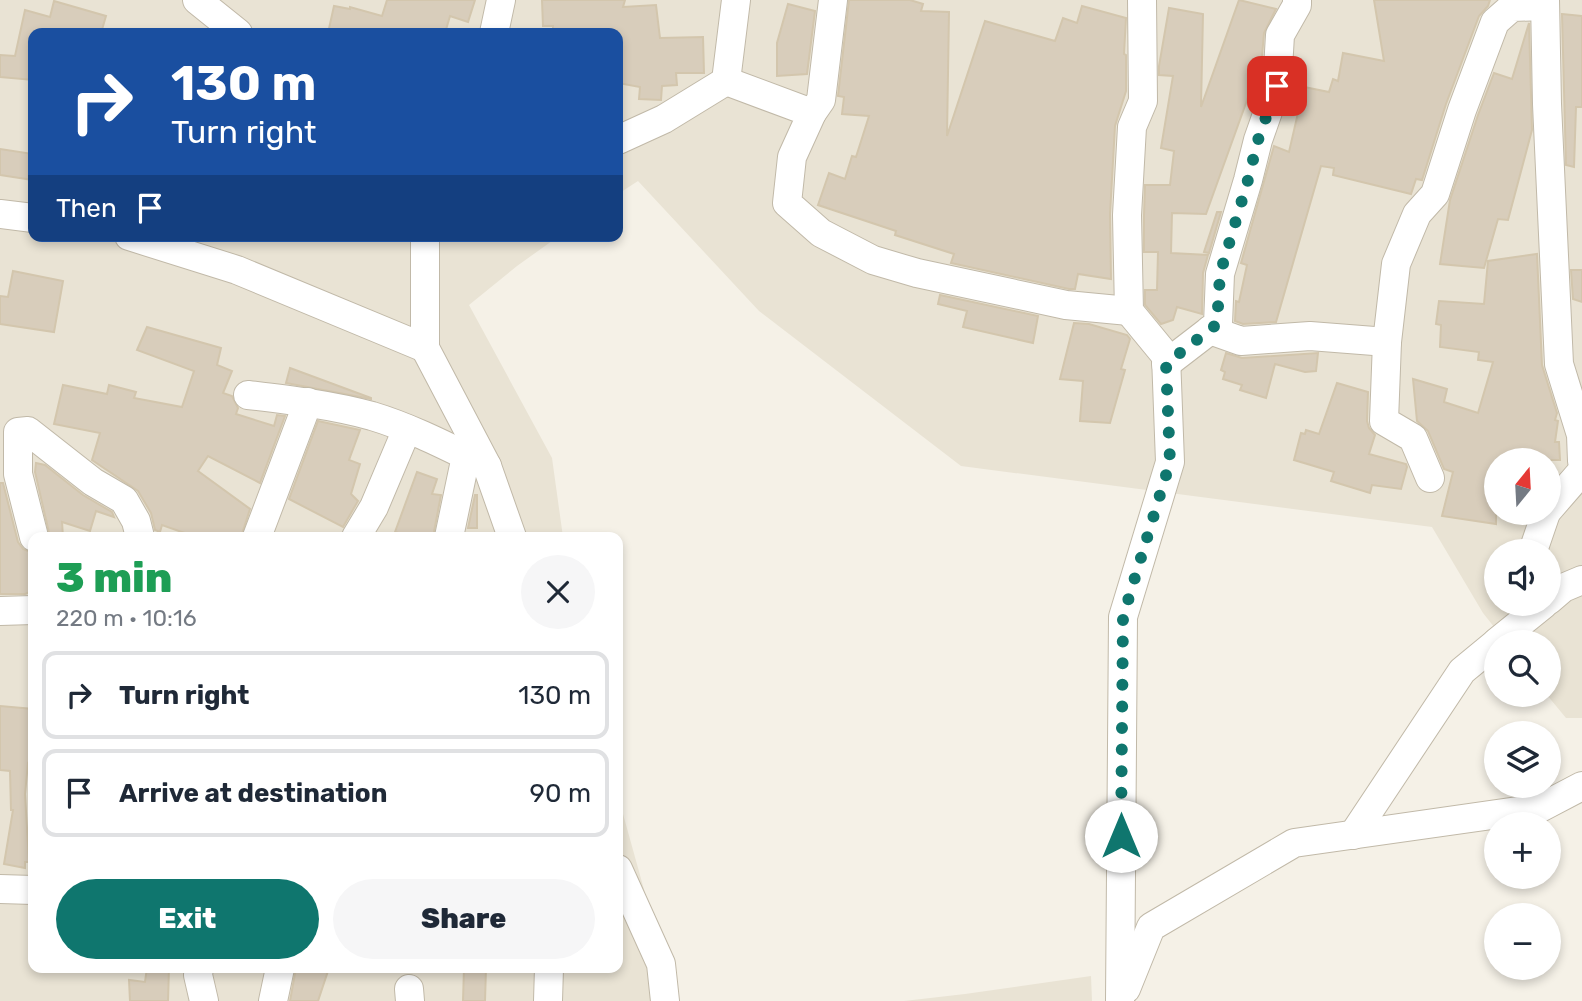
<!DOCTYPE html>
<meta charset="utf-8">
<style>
:root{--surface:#fff;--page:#f6f6f7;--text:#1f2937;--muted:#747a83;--line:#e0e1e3;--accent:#0f766e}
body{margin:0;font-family:Rubik,sans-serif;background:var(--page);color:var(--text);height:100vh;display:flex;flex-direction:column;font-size:26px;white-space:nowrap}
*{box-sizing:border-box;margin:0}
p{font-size:23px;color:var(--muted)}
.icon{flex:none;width:38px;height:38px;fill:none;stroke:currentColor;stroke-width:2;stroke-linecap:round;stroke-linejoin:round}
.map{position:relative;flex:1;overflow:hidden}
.details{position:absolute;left:28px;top:532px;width:595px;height:441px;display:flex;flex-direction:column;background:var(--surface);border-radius:14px;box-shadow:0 4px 10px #0003}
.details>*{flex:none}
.guide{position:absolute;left:28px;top:28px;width:595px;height:214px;border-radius:14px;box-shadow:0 4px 10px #0003;background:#1a4fa0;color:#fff;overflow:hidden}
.needle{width:46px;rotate:18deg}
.tools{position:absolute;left:1484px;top:448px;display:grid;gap:14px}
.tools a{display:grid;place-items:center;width:77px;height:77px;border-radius:50%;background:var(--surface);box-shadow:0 4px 10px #0003;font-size:35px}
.pin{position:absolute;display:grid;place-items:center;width:60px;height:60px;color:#fff;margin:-30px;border-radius:14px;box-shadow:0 4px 10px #0006}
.me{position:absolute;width:77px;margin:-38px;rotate:0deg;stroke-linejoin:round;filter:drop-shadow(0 0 5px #0008)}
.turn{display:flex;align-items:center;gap:24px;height:147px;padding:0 28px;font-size:32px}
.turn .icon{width:91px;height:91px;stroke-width:2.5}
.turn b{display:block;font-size:49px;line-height:60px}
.then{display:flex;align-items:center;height:66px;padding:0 28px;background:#0003;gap:14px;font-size:26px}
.round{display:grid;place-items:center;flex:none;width:74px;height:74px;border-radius:37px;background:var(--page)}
.head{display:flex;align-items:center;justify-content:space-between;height:119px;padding:0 28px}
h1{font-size:42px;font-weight:800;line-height:52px;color:#1e9e55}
.action{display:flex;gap:14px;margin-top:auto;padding:14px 28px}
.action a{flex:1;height:80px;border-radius:42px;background:var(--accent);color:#fff;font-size:28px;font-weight:800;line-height:80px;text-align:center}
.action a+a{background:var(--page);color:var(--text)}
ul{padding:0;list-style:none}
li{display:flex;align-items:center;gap:21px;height:88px;margin:0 14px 10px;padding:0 14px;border:4px solid var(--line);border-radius:14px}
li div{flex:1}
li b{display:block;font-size:26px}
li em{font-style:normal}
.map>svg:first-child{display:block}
.residential{fill:#e9e3d4;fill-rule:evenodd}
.building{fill:#d8cdbb;stroke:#d3c6ad;stroke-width:2}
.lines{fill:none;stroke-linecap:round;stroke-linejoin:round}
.minor-casing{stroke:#c1b9a8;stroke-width:30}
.minor{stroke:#fff;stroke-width:28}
.route{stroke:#0f766e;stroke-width:12;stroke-dasharray:0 21.6}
</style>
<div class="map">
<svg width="1582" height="1001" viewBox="0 0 1582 1001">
<rect width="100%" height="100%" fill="#f5f1e7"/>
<g class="residential">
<path d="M 0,0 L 1582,0 L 1582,718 L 1566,718 L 1547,695 L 1549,642 L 1506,642 L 1483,613 L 1432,527 L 961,466 L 759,311 L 638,181 L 618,194 L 618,33 L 33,33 L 33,236 L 559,236 L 517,266 L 469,305 L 552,458 L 563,537 L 33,537 L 33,968 L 618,968 L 618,796 L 675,1001 L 0,1001 ZM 1496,460 L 1549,460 L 1549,513 L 1496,513 ZM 1496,551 L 1549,551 L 1549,604 L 1496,604 Z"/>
<polygon points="1091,976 1092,1001 904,1001 965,994"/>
</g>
<g class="building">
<polygon points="387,0 475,0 468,22 450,16 445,33 328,33 334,6 350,9 350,7 382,16"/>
<polygon points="542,0 625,0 623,7 656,5 660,38 703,37 704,73 676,73 677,85 662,86 661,100 639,99 640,87 618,83 618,33 553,33 553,26 543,26"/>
<polygon points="849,0 910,0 923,4 921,11 949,12 947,136 985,21 1055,41 1063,18 1077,23 1082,6 1126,18 1124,54 1126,55 1126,91 1115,126 1110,214 1111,279 1078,274 1075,289 1069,289 951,263 954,254 895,235 896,231 818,205 829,173 845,179 852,156 856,157 869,116 842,114 844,97 838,96"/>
<polygon points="1239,0 1276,9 1264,33 1261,68 1259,67 1206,214 1172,213 1171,253 1208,255 1203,273 1202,314 1177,307 1173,320 1161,324 1145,305 1145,290 1157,290 1158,252 1144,252 1144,215 1145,185 1170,185 1174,151 1161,148 1173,76 1159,75 1159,66 1169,8 1203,14 1201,107"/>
<polygon points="1374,0 1490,0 1488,6 1479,16 1446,104 1422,180 1416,179 1411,194 1333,175 1334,168 1321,166 1276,322 1243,324 1235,321 1236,301 1239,302 1247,265 1241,263 1274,146 1289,152 1304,87 1329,92 1333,79 1338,81 1343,53 1384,61"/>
<polygon points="54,1 106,16 101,33 33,33 33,80 0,77 0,55 15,56 25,10 50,17"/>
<polygon points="788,4 815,11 807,74 777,76 777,43"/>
<polygon points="1562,14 1582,16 1582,107 1576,107 1574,167 1566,165"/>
<polygon points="1529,23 1532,130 1508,220 1498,219 1484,268 1440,264 1450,200 1478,115 1494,73 1512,79"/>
<polygon points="0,149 33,154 33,180 0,175"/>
<polygon points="1217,212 1221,212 1209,253 1204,252"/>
<polygon points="1537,254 1542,365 1557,413 1555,420 1558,421 1555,442 1559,442 1560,460 1496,460 1496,524 1442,516 1453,472 1444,469 1428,431 1417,421 1413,379 1447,389 1444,402 1478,413 1493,362 1478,360 1479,352 1440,347 1441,325 1436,324 1439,301 1484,304 1488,261"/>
<polygon points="1571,270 1582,270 1582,302 1573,299"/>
<polygon points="13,271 63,281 54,332 0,324 0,296 8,297"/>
<polygon points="940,295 1038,316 1033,343 963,327 967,311 938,304"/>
<polygon points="1074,323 1089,324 1127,335 1130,339 1121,369 1125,370 1110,423 1080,421 1083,381 1060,379"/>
<polygon points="147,327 221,348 217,365 232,371 223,393 232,396 238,408 236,414 274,426 277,415 285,416 260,483 208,456 198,471 250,509 241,537 196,537 162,525 160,532 155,530 151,513 138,491 92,460 100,433 54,424 63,385 107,394 109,385 136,392 134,398 182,407 194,371 137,350"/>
<polygon points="1226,353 1242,358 1318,353 1316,371 1305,372 1275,364 1266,398 1240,390 1242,385 1223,379 1225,372 1221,370"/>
<polygon points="290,368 371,398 371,399 286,383"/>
<polygon points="1337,383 1368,392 1367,421 1369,428 1375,435 1369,454 1406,464 1407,467 1401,489 1372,485 1370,493 1331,481 1334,472 1294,460 1301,433 1305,434 1306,430 1319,434"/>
<polygon points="318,421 360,430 349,460 360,464 351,494 358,501 343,527 289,499"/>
<polygon points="36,463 45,465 83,495 112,512 114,517 96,511 90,531 62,522 63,537 50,537 35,472"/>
<polygon points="417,472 437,479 432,494 441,495 433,537 412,537 395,532"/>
<polygon points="0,483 3,483 18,542 23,549 33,553 33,591 25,594 0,594"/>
<polygon points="475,495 477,495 477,528 468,528"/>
<polygon points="0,706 33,709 33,764 28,763 25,794 29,862 25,862 25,868 4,864 13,810 11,810 10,771 0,770"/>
<polygon points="147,968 169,968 168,1001 130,1001 129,980 145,982"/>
<polygon points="296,968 329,968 318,1001 290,1001"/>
<polygon points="464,968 486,968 485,1001 463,1001"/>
</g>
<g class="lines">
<defs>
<g id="minor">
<polyline points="197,0 238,33"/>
<polyline points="1545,0 1547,104 1559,364 1581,435 1582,461"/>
<polyline points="494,33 501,0"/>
<polyline points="726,81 812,113 792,157 787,203 821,233 873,260 917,273 1066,305 1129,311"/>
<polyline points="726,81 736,0"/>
<polyline points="812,113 821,100 833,0"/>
<polyline points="618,140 664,119 726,81"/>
<polyline points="0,214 33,218"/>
<polyline points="129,236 237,270 425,348"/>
<polyline points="425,236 425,348 487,466 512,537"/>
<polyline points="1210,330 1241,341 1310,336 1387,342"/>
<polyline points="1166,364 1218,324 1220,274 1248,180 1258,140 1277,86 1280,35 1297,5 1297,0"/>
<path d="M 248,395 C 290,400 332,405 372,416 C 412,428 450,448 487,466"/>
<polyline points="1430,478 1413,438 1384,421 1387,342 1396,264 1417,214 1435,194 1462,110 1495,22 1512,7 1545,6"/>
<polyline points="1549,509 1582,471"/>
<polyline points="34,537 18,474 18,432 28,431 93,482 124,500 136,521 140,537"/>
<polyline points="257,537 308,402"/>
<polyline points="356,537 374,507 407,429"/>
<polyline points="449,537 466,456"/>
<polyline points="1533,551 1546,513"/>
<polyline points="1549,600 1563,588 1582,580"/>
<polyline points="0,611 33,610"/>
<polyline points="1497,642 1544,604"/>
<polyline points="1353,835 1462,671 1496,643"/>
<polyline points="618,869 661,964 665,1001"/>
<polyline points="0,889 33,890"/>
<polyline points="199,968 198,975 204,1001"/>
<polyline points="409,989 410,1001"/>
<polyline points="1126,989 1151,927 1294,843 1540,808 1582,786"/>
<polyline points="273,1001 280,968"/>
<polyline points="548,1001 549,968"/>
<polyline points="1120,1001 1123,617 1170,462 1166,356 1129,311 1127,215 1132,127 1143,101 1142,0"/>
</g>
</defs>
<use href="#minor" class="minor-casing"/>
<use href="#minor" class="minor"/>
</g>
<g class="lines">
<polyline class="route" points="1121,836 1123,617 1170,462 1166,364 1217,324 1220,274 1248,180 1258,140 1277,86"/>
</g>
</svg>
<div class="tools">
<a><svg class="needle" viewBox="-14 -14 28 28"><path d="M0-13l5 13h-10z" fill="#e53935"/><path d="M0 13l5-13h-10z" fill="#747a83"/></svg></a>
<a><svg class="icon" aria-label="sound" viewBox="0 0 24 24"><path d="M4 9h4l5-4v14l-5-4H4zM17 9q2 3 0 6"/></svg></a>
<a><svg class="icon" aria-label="search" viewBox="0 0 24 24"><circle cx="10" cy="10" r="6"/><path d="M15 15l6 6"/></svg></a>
<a><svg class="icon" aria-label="layers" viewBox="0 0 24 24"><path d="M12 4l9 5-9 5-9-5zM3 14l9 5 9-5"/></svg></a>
<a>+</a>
<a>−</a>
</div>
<div class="pin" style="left:1277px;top:86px;background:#d93025"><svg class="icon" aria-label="arrive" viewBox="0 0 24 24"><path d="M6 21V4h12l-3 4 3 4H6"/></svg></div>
<svg class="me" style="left:1121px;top:836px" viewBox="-20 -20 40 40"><circle r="19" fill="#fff"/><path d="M0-13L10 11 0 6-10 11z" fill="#0f766e"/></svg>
<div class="guide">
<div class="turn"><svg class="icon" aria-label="right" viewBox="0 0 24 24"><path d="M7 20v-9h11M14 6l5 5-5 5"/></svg><div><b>130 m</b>Turn right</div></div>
<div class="then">Then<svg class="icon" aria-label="arrive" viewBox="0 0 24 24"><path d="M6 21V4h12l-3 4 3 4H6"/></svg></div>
</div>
<section class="details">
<div class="head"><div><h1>3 min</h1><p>220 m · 10:16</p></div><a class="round"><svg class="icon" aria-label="close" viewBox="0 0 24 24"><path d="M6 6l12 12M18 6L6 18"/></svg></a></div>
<ul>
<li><svg class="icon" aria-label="right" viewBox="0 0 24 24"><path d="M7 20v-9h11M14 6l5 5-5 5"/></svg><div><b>Turn right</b></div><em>130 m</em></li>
<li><svg class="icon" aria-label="arrive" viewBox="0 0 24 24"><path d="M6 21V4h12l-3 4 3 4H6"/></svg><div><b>Arrive at destination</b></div><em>90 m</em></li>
</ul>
<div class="action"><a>Exit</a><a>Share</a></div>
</section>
</div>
